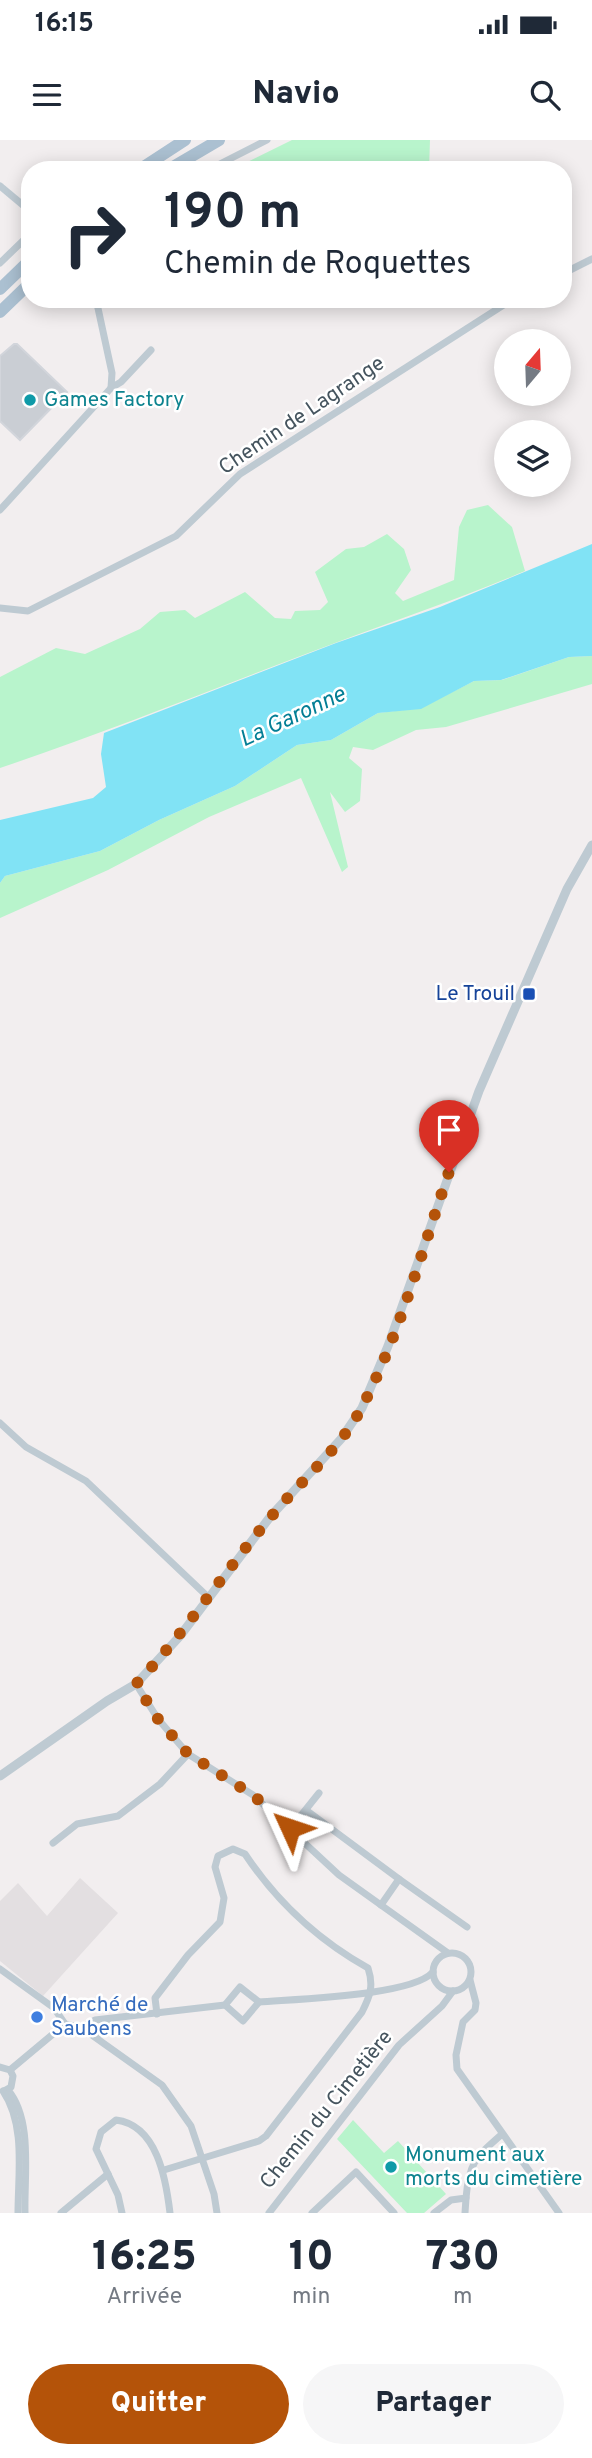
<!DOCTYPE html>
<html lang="fr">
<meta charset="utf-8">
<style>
:root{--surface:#fff;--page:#f6f6f7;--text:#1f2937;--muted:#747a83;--accent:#b45309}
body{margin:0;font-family:Overpass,sans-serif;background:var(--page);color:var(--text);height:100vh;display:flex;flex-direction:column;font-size:26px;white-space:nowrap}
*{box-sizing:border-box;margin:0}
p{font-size:23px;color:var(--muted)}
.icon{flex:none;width:38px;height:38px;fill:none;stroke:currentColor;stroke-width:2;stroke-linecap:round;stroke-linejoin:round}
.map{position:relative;height:2073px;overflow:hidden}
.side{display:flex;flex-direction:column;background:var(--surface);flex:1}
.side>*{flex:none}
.banner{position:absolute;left:21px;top:21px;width:551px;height:147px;border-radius:28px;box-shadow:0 4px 18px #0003;background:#fff;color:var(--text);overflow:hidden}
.needle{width:46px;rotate:19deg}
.buttons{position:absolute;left:494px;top:189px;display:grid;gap:14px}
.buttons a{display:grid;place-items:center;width:77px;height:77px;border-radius:50%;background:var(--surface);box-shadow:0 4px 18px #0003;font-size:35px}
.pin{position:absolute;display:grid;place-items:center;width:60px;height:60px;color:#fff;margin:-72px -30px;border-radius:50% 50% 50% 0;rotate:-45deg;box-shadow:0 0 7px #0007}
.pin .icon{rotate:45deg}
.me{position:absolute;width:77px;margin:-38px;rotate:312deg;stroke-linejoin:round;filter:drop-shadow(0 0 5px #0008)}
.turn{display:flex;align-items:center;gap:24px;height:147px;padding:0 28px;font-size:32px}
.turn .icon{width:91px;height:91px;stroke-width:2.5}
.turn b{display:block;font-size:49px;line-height:60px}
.eta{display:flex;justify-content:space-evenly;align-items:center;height:119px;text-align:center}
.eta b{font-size:42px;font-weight:800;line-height:49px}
.action{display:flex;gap:14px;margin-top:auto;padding:14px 28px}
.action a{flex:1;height:80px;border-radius:42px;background:var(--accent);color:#fff;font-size:28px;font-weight:800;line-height:80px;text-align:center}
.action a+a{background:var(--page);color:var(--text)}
.status{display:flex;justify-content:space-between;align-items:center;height:49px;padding:0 35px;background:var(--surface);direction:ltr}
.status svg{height:19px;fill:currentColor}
header{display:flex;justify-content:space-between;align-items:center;height:91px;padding:0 28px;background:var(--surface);font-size:32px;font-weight:800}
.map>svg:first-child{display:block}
.education{fill:#e3dfe1}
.green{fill:#b8f4cc}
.water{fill:#81e3f5}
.building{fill:#caced4;stroke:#d2d5db;stroke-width:2}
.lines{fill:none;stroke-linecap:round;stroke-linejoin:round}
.minor{stroke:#becad2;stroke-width:7}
.tertiary{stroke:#becad2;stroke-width:9}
.primary{stroke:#abc0d1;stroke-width:12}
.route{stroke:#b45309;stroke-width:12;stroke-dasharray:0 21.6}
.culture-dot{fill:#0f9aa8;stroke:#fff;stroke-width:2.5}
.transit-dot{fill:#1a4fb4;stroke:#fff;stroke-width:2.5}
.shop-dot{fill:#3f7fe0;stroke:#fff;stroke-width:2.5}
.labels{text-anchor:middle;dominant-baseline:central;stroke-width:5;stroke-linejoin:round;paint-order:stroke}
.culture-label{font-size:21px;fill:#0d838f;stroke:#fff;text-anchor:start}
.street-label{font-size:21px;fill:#45545e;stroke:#fff}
.transit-label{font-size:21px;fill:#164399;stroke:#fff;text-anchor:end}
.shop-label{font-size:21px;fill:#366cbe;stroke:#fff;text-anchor:start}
.water-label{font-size:23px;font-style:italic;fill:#037e95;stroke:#fff}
</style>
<div class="status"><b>16:15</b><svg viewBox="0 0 49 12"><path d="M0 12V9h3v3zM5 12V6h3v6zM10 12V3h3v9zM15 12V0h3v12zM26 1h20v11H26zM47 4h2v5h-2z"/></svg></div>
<header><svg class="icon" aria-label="menu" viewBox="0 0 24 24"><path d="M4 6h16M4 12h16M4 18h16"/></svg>Navio<svg class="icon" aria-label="search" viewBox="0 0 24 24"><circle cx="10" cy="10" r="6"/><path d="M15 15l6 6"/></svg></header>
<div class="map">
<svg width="592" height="2073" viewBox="0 0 592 2073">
<rect width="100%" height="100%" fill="#f2eeef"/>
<polygon class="education" points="80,1738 118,1773 43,1856 0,1821 0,1761 18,1743 47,1776"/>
<g class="green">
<polygon points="292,0 430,0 429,30 231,30"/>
<path d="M 488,365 L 512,387 L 525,431 C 462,458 399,479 335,503 C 223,545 113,590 0,628 L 0,537 L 56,508 L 85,514 L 140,489 L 160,472 L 185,470 L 195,478 L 245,452 L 275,478 L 291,479 L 295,471 L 320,470 L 328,462 L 315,432 L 346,409 L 364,407 L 387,394 L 404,409 L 411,430 L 395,453 L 403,461 L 454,440 L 459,387 L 467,370 Z"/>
<polygon points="592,516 592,544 446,587 416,590 373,610 353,607 349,618 362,629 360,661 345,672 330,652 348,727 342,732 301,638 209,677 108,730 0,778 0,743 5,736 100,711 159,680 235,646 297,605 331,600 378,573 421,568 474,541 502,540 569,517"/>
<polygon points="353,1980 384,2013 398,2001 446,2054 424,2073 407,2073 337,1999"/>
</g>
<polygon class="water" points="592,404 592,516 569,517 501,540 474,541 421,569 378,573 331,600 297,605 235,646 159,680 100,711 5,736 0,743 0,680 93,658 106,647 101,614 104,593 336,503 440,467"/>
<polygon class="building" points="14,204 17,204 67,252 20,300 0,281 0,216"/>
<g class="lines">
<g class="minor">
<polyline points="208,30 267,0"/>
<polyline points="0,46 30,71"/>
<polyline points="0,123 30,94"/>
<polyline points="564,133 592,119"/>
<polyline points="111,248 121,242 151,210"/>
<polyline points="0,370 111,248 112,233 96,159"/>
<polyline points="0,468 28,471 176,396 240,334 513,159"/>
<polyline points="0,1283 26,1307 86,1341 207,1456"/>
<polyline points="136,1544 158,1579 188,1614 253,1655 339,1735 448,1813"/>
<polyline points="306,1670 399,1739 381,1765"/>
<polyline points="291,1688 319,1653"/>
<polyline points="53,1703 77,1684 118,1676 160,1644 188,1614"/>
<polyline points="399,1739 467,1787"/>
<circle cx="452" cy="1832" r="19"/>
<polyline points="0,1829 54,1868 65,1884"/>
<polyline points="470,1840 476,1863 475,1870 463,1882 456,1915 457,1929 559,2073"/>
<polyline points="225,1865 243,1881 259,1862"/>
<path d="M 157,1874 L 155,1858 L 188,1815 L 220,1782 L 224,1758 L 215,1727 L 218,1716 L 233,1709 L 245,1714 C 277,1762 318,1800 368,1828 C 374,1846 370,1856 362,1872 L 266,1996 L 259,2001 L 164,2030"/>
<polyline points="65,1884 82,1888 162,1945 191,1986 214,2054 217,2073"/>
<path d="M 82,1888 L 95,1880 L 225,1865 L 240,1847 L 259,1862 C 294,1859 412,1856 433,1832"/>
<polyline points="96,1897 111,1880"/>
<polyline points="0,1927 10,1930 13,1936 11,1947 4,1951"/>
<polyline points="10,1930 65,1884"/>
<path d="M 8,1950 C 33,1980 24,2035 25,2073"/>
<path d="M 3,1951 C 26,1985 18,2034 18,2073"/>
<polyline points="61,2073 108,2034"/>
<path d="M 122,2073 L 118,2055 L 96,2009 L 101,1992 L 116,1980 C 157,1985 166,2039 170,2073"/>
<polyline points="269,2073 399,1905 442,1866 453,1851"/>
<polyline points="312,2073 356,2032 394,2073"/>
<path d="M 434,2073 L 451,2060 L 466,2058 C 469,2022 476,2017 502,1994"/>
<polyline points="465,2073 466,2058"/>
</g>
<polyline class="tertiary" points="0,1636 107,1561 136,1544 180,1496 270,1377 341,1299 362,1268 388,1206 479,951 567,749 592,705"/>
<g class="primary">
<polyline points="139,30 185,0"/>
<polyline points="168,30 219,0"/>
<polyline points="0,149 30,120"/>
<polyline points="0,172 30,143"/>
</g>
</g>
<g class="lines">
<path class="route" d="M 290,1688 L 253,1655 L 188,1614 L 158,1579 L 136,1544 C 185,1493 224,1432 270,1378 C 300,1341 340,1310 362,1267 C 400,1194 422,1110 449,1032"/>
</g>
<g class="culture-dot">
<circle cx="30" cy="260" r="7"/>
<circle cx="391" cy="2027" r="7"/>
</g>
<rect class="transit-dot" x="522" y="847" width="14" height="14" rx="3.5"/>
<circle class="shop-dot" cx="37" cy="1877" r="7"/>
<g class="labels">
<g class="culture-label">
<text x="44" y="260">Games Factory</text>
<text x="405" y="2015">Monument aux<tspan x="405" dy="24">morts du cimetière</tspan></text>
</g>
<g class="street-label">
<text transform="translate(302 276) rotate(-34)">Chemin de Lagrange</text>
<text transform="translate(327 1970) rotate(-51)">Chemin du Cimetière</text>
</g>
<g class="transit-label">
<text x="515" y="854">Le Trouil</text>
</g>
<g class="shop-label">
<text x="51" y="1865">Marché de<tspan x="51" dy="24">Saubens</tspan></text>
</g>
<g class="water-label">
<text transform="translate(293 578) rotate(-25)">La Garonne</text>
</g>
</g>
</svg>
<div class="buttons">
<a><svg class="needle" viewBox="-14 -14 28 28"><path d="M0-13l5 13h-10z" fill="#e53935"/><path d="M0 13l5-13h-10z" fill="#747a83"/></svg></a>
<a><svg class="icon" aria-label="layers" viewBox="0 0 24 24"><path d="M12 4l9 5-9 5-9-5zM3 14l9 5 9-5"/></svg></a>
</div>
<div class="pin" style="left:449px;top:1032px;background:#d93025"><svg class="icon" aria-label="arrive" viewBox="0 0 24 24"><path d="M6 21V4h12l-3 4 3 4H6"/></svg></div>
<svg class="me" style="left:290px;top:1688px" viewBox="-20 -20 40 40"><path d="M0-17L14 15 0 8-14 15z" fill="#b45309" stroke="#fff" stroke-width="4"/></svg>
<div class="banner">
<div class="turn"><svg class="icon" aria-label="right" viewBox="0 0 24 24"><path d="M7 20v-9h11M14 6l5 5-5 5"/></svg><div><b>190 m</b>Chemin de Roquettes</div></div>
</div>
</div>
<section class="side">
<div class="eta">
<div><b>16:25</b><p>Arrivée</p></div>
<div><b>10</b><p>min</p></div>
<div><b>730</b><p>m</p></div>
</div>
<div class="action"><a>Quitter</a><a>Partager</a></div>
</section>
